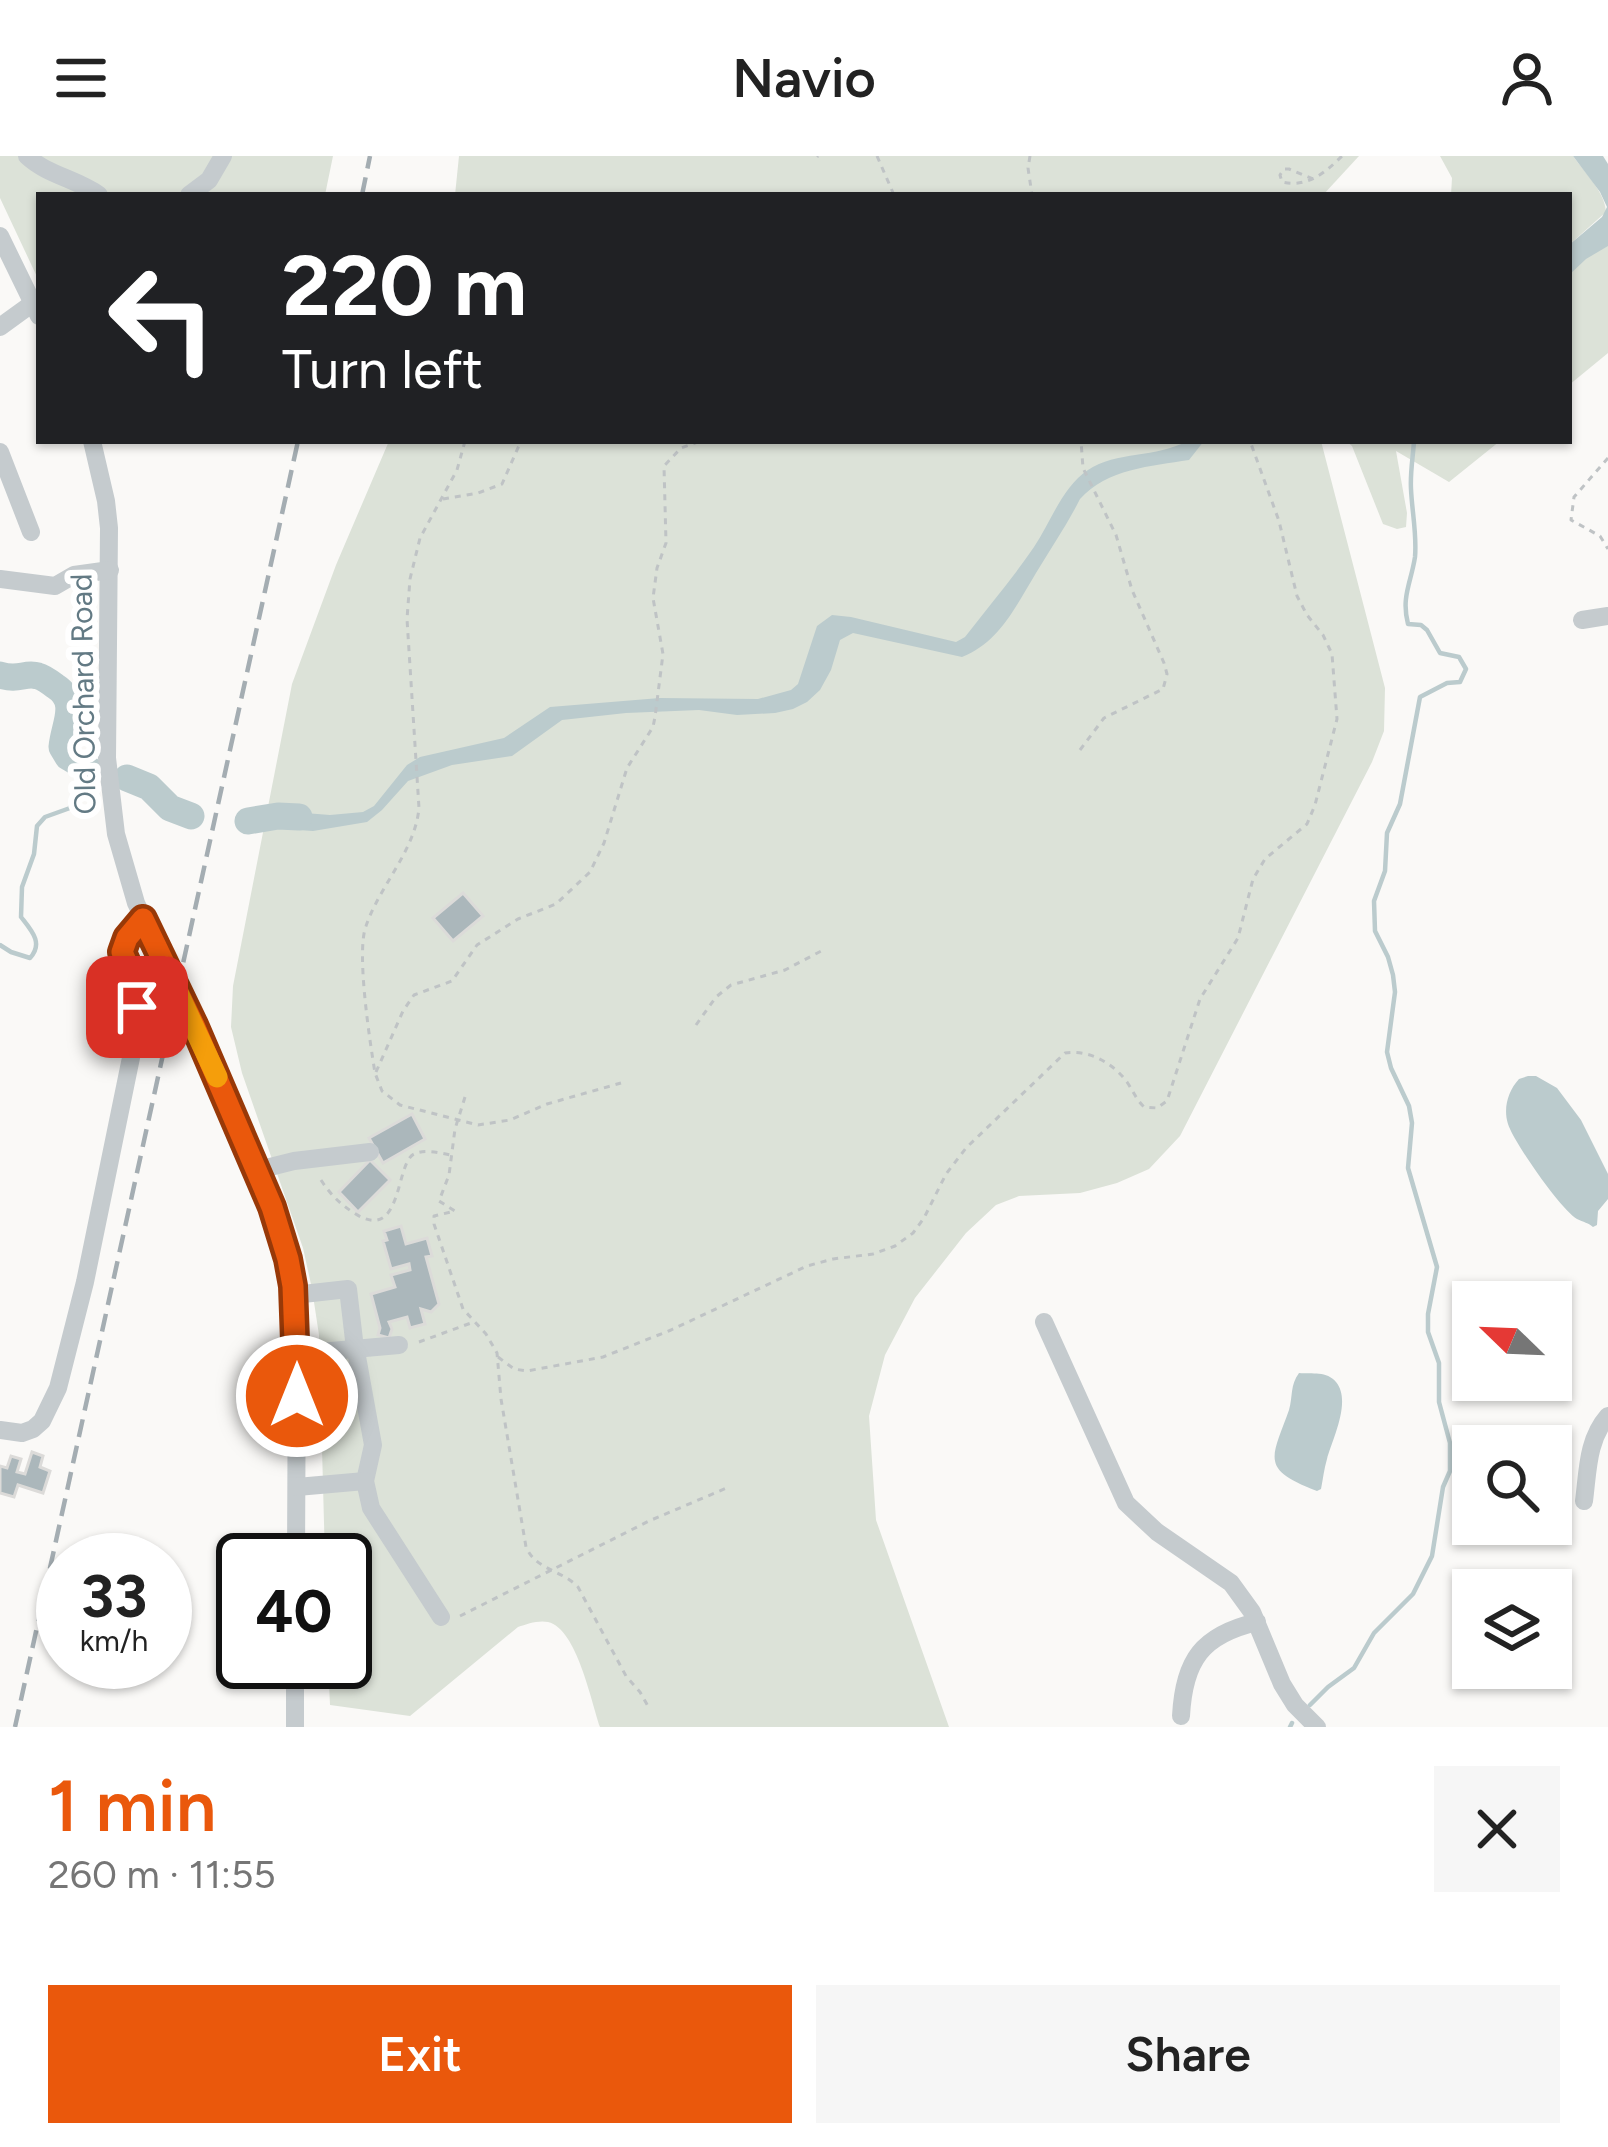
<!DOCTYPE html>
<meta charset="utf-8">
<style>
:root{--surface:#fff;--page:#f6f6f6;--text:#222;--muted:#767676;--accent:#ea580c}
body{margin:0;font-family:Figtree,sans-serif;background:var(--page);color:var(--text);height:100vh;display:flex;flex-direction:column;font-size:45px;white-space:nowrap}
*{box-sizing:border-box;margin:0}
p{font-size:39px;color:var(--muted)}
.icon{flex:none;width:66px;height:66px;fill:none;stroke:currentColor;stroke-width:2;stroke-linecap:round;stroke-linejoin:round}
.map{position:relative;height:1571px;overflow:hidden}
.drawer{display:flex;flex-direction:column;background:var(--surface);flex:1}
.drawer>*{flex:none}
.hud{position:absolute;left:36px;top:36px;width:1536px;height:252px;border-radius:0px;box-shadow:0 3px 9px #0004;background:#202124;color:#fff;overflow:hidden}
.needle{width:78px;rotate:293deg}
.tools{position:absolute;left:1452px;top:1125px;display:grid;gap:24px}
.tools a{display:grid;place-items:center;width:120px;height:120px;border-radius:0px;background:var(--surface);box-shadow:0 3px 9px #0004;font-size:60px}
.speed{position:absolute;left:36px;top:1377px;display:flex;gap:24px;font-size:60px;font-weight:700;text-align:center}
.speed>*{display:grid;place-content:center;width:156px;height:156px;border-radius:50%;background:var(--surface);box-shadow:0 3px 9px #0004;line-height:1}
.speed small{font-size:30px;font-weight:400}
.speed .limit{border:6px solid #111;border-radius:18px;background:#fff;color:#111}
.pin{position:absolute;display:grid;place-items:center;width:102px;height:102px;color:#fff;margin:-51px;border-radius:24px;box-shadow:0 6px 18px #0006}
.me{position:absolute;width:132px;margin:-66px;rotate:0deg;stroke-linejoin:round;filter:drop-shadow(0 0 9px #0008)}
.turn{display:flex;align-items:center;gap:42px;height:252px;padding:0 48px;font-size:54px}
.turn .icon{width:156px;height:156px;stroke-width:2.5}
.turn b{display:block;font-size:84px;line-height:102px}
.round{display:grid;place-items:center;flex:none;width:126px;height:126px;border-radius:0px;background:var(--page)}
.head{display:flex;align-items:center;justify-content:space-between;height:204px;padding:0 48px}
h1{font-size:72px;font-weight:600;line-height:90px;color:var(--accent)}
.action{display:flex;gap:24px;margin-top:auto;padding:24px 48px}
.action a{flex:1;height:138px;border-radius:0px;background:var(--accent);color:#fff;font-size:48px;font-weight:600;line-height:138px;text-align:center}
.action a+a{background:var(--page);color:var(--text)}
header{display:flex;justify-content:space-between;align-items:center;height:156px;padding:0 48px;background:var(--surface);font-size:54px;font-weight:600}
.map>svg:first-child{display:block}
.green{fill:#dce2d8}
.water{fill:#bbcbcd}
.lines{fill:none;stroke-linecap:round;stroke-linejoin:round}
.stream{stroke:#bbcbcd;stroke-width:4.5}
.river{stroke:#bbcbcd;stroke-width:27}
.building{fill:#abb7bb;stroke:#dcdbd9;stroke-width:3}
.path{stroke:#bfc3c5;stroke-width:3;stroke-dasharray:6 6;stroke-linecap:butt}
.minor{stroke:#c5cbce;stroke-width:18}
.rail{stroke:#a4adb2;stroke-width:4.5;stroke-dasharray:18 9;stroke-linecap:butt}
.route-casing{stroke:#983908;stroke-width:30}
.route{stroke:#ea580c;stroke-width:21}
.slow{stroke:#f59e0b;stroke-width:21}
.labels{text-anchor:middle;dominant-baseline:central;stroke-width:12;stroke-linejoin:round;paint-order:stroke}
.street-label{font-size:30px;fill:#637a84;stroke:#fff}
</style>
<header><svg class="icon" aria-label="menu" viewBox="0 0 24 24"><path d="M4 6h16M4 12h16M4 18h16"/></svg>Navio<svg class="icon" aria-label="person" viewBox="0 0 24 24"><circle cx="12" cy="8" r="4"/><path d="M4 21q1-7 8-7t8 7"/></svg></header>
<div class="map">
<svg width="1608" height="1571" viewBox="0 0 1608 1571">
<rect width="100%" height="100%" fill="#faf9f7"/>
<g class="green">
<polygon points="0,0 333,0 325,39 39,39 39,125 0,42"/>
<polygon points="459,0 1359,0 1323,39 455,39"/>
<path d="M 1440,0 L 1573,0 C 1585,17 1605,36 1606,56 L 1569,89 L 1569,39 L 1451,39 L 1452,22 Z"/>
<polygon points="1608,77 1608,197 1569,229 1569,108"/>
<path d="M 389,285 L 1321,285 L 1385,532 L 1384,575 L 1372,606 L 1180,980 L 1149,1013 L 1117,1027 L 1080,1037 L 1019,1040 L 996,1049 L 966,1077 L 915,1142 L 885,1199 L 869,1260 L 876,1364 L 949,1571 L 600,1571 C 591,1545 577,1473 548,1466 C 538,1464 527,1468 518,1471 L 410,1560 L 330,1549 L 328,1506 L 345,1506 L 345,1404 L 325,1404 L 319,1179 L 312,1133 L 303,1092 L 242,917 L 231,871 L 233,830 L 292,528 L 336,409 Z"/>
<polygon points="1346,285 1500,285 1449,326 1396,295 1407,357 1406,371 1397,373 1383,368 1352,290"/>
</g>
<g class="water">
<polygon points="1573,0 1603,0 1608,8 1608,90 1586,103 1569,119 1569,89 1602,61 1607,51 1600,36"/>
<path d="M 1187,285 L 1204,285 L 1189,304 C 1151,310 1107,313 1080,343 C 1067,369 1051,392 1036,417 C 1016,450 999,487 962,501 L 853,477 L 840,484 L 831,514 L 820,534 L 807,546 L 793,553 L 775,557 L 737,559 L 699,554 L 626,557 L 562,564 L 512,600 L 452,609 L 408,625 L 382,654 L 367,666 L 313,675 L 284,673 L 265,668 L 267,654 L 330,659 L 363,656 L 374,650 L 407,609 L 420,601 L 504,582 L 550,551 L 660,542 L 758,543 L 791,534 L 798,528 L 817,470 L 832,459 L 851,461 L 956,486 L 965,481 C 988,451 1013,422 1034,391 C 1051,366 1062,331 1088,314 C 1116,295 1157,302 1187,285 Z"/>
<path d="M 1528,920 L 1536,920 L 1557,932 L 1581,964 L 1608,1018 L 1608,1043 L 1598,1055 L 1597,1069 L 1593,1071 C 1589,1067 1583,1066 1577,1063 C 1561,1054 1513,985 1508,968 C 1503,952 1508,935 1519,923 Z"/>
<path d="M 1299,1217 C 1312,1218 1327,1215 1336,1226 C 1352,1245 1332,1284 1327,1303 C 1324,1313 1323,1323 1321,1333 L 1317,1335 C 1259,1313 1272,1302 1289,1254 C 1293,1240 1290,1229 1299,1217 Z"/>
</g>
<g class="lines">
<g class="stream">
<path d="M 0,789 L 11,796 L 30,802 C 44,787 31,774 21,761 L 22,731 L 34,698 L 37,670 L 45,661 L 70,652 L 81,627 L 81,609"/>
<path d="M 1310,1549 L 1328,1531 L 1354,1512 L 1374,1477 L 1413,1438 L 1432,1400 L 1443,1331 L 1450,1315 L 1450,1287 L 1439,1246 L 1439,1207 L 1428,1176 L 1428,1158 L 1437,1111 L 1408,1012 L 1412,967 L 1409,950 L 1391,912 L 1387,896 L 1395,836 L 1393,819 L 1388,801 L 1375,775 L 1374,745 L 1385,715 L 1387,677 L 1400,648 L 1420,541 L 1447,527 L 1460,526 L 1466,513 L 1459,501 L 1440,497 L 1427,474 L 1421,469 L 1408,468 C 1401,441 1411,427 1415,401 C 1417,378 1412,356 1411,333 C 1410,317 1413,301 1414,285"/>
<polyline points="1290,1571 1292,1567"/>
</g>
<g class="river">
<path d="M 0,519 C 19,525 25,516 38,520 C 42,521 51,527 55,530 C 80,546 64,568 62,591 L 68,601 L 90,614"/>
<polyline points="127,622 149,631 170,652 191,660"/>
<polyline points="248,665 278,660 299,661"/>
</g>
</g>
<g class="building">
<polygon points="463,737 483,760 453,785 433,762"/>
<polygon points="412,958 425,983 383,1007 369,982"/>
<polygon points="370,1004 390,1024 358,1056 339,1036"/>
<polygon points="401,1070 406,1088 427,1082 432,1100 426,1101 439,1148 431,1156 421,1153 425,1168 410,1172 407,1161 389,1166 392,1173 389,1182 378,1179 380,1172 371,1138 395,1131 391,1119 410,1114 409,1108 391,1113 383,1085 387,1084 384,1075"/>
<polygon points="32,1296 43,1300 40,1311 50,1315 43,1337 18,1329 14,1341 0,1337 0,1310 7,1312 11,1300 21,1303 17,1316 25,1318"/>
</g>
<g class="lines">
<g class="path">
<polyline points="877,0 894,39"/>
<polyline points="1030,0 1028,12 1032,39"/>
<polyline points="817,1 818,0"/>
<path d="M 1313,23 L 1289,13 L 1284,13 L 1280,19 L 1282,26 C 1307,32 1325,17 1342,0"/>
<path d="M 465,285 L 457,314 L 420,382 L 410,423 L 407,463 L 419,652 C 415,695 380,729 366,770 C 356,796 370,886 375,917 L 382,935 L 400,949 L 478,969 L 510,964 L 547,948 L 621,927"/>
<polyline points="1608,302 1574,341 1571,364 1600,380 1608,393"/>
<polyline points="443,343 478,337 502,328 521,285"/>
<polyline points="1080,594 1104,562 1163,533 1167,518 1164,507 1132,434 1116,379 1083,312 1081,285"/>
<polyline points="696,869 716,841 731,829 785,814 825,793"/>
<polyline points="376,916 403,855 414,839 452,825 477,789 518,763 556,748 590,716 604,687 627,612 653,571 655,561 663,498 653,442 657,412 666,387 664,310 681,292 701,285"/>
<path d="M 465,941 L 455,973 L 449,1019 L 439,1045 L 455,1055 L 434,1060 L 434,1068 L 463,1153 L 486,1178 L 497,1197 L 501,1243 L 526,1391 C 536,1414 562,1414 578,1431 L 626,1520 L 640,1536 L 649,1552"/>
<path d="M 321,1024 C 330,1038 340,1048 354,1057 C 403,1089 395,1007 414,998 C 425,993 440,997 451,999"/>
<polyline points="419,1186 471,1167"/>
<path d="M 498,1201 L 514,1213 L 527,1215 L 603,1201 L 671,1174 L 807,1110 L 833,1103 L 873,1098 L 895,1090 L 913,1077 L 924,1062 L 946,1018 L 966,992 L 1065,897 C 1088,893 1113,907 1127,926 C 1133,935 1136,943 1144,951 L 1157,952 L 1167,945 L 1200,843 L 1238,782 L 1253,723 L 1265,703 L 1307,668 L 1315,649 L 1337,563 L 1332,498 L 1323,479 L 1307,459 L 1297,440 L 1279,365 L 1250,285"/>
<polyline points="460,1460 649,1365 729,1331"/>
</g>
<g class="minor">
<path d="M 27,0 C 47,19 77,23 99,39"/>
<polyline points="189,39 209,24 223,0"/>
<polyline points="0,80 39,160"/>
<polyline points="0,171 33,147"/>
<polyline points="92,285 106,345 109,372 107,602 116,678 136,747 194,869 258,1014 288,1103 297,1183 296,1404"/>
<polyline points="0,296 31,376"/>
<polyline points="0,423 55,430 74,419 110,414"/>
<polyline points="1582,464 1608,460"/>
<polyline points="258,1014 294,1005 370,996"/>
<polyline points="294,1139 348,1133 354,1184 373,1289 365,1325 371,1352 441,1461"/>
<polyline points="1044,1166 1126,1347 1157,1376 1231,1427 1252,1456 1282,1528 1295,1549 1317,1571"/>
<polyline points="297,1198 399,1189"/>
<path d="M 0,1274 L 22,1277 L 33,1273 L 42,1265 L 58,1232 L 85,1126 L 134,887 C 137,850 137,829 122,796 L 127,782 L 143,763"/>
<polyline points="297,1331 365,1325"/>
<path d="M 1584,1345 C 1588,1315 1587,1284 1608,1260"/>
<path d="M 1181,1560 C 1184,1504 1202,1479 1257,1466"/>
<polyline points="295,1571 295,1506"/>
</g>
<g class="rail">
<polyline points="362,39 370,0"/>
<polyline points="15,1571 298,285"/>
</g>
</g>
<g class="lines">
<defs>
<polyline id="route" points="137,851 134,823 122,796 127,782 143,763 194,869 272,1051 288,1103 293,1130 297,1240"/>
</defs>
<use href="#route" class="route-casing"/>
<use href="#route" class="route"/>
<polyline class="slow" points="166,811 217,921"/>
</g>
<g class="labels">
<g class="street-label">
<text transform="translate(83 538) rotate(-91)">Old Orchard Road</text>
</g>
</g>
</svg>
<div class="tools">
<a><svg class="needle" viewBox="-14 -14 28 28"><path d="M0-13l5 13h-10z" fill="#e53935"/><path d="M0 13l5-13h-10z" fill="#767676"/></svg></a>
<a><svg class="icon" aria-label="search" viewBox="0 0 24 24"><circle cx="10" cy="10" r="6"/><path d="M15 15l6 6"/></svg></a>
<a><svg class="icon" aria-label="layers" viewBox="0 0 24 24"><path d="M12 4l9 5-9 5-9-5zM3 14l9 5 9-5"/></svg></a>
</div>
<div class="speed"><div>33<small>km/h</small></div><div class="limit">40</div></div>
<div class="pin" style="left:137px;top:851px;background:#d93025"><svg class="icon" aria-label="arrive" viewBox="0 0 24 24"><path d="M6 21V4h12l-3 4 3 4H6"/></svg></div>
<svg class="me" style="left:297px;top:1240px" viewBox="-20 -20 40 40"><circle r="17" fill="#ea580c" stroke="#fff" stroke-width="3"/><path d="M0-11L8 9 0 5-8 9z" fill="#fff"/></svg>
<div class="hud">
<div class="turn"><svg class="icon" aria-label="left" viewBox="0 0 24 24"><path d="M17 20v-9H6M10 6l-5 5 5 5"/></svg><div><b>220 m</b>Turn left</div></div>
</div>
</div>
<section class="drawer">
<div class="head"><div><h1>1 min</h1><p>260 m · 11:55</p></div><a class="round"><svg class="icon" aria-label="close" viewBox="0 0 24 24"><path d="M6 6l12 12M18 6L6 18"/></svg></a></div>
<div class="action"><a>Exit</a><a>Share</a></div>
</section>
